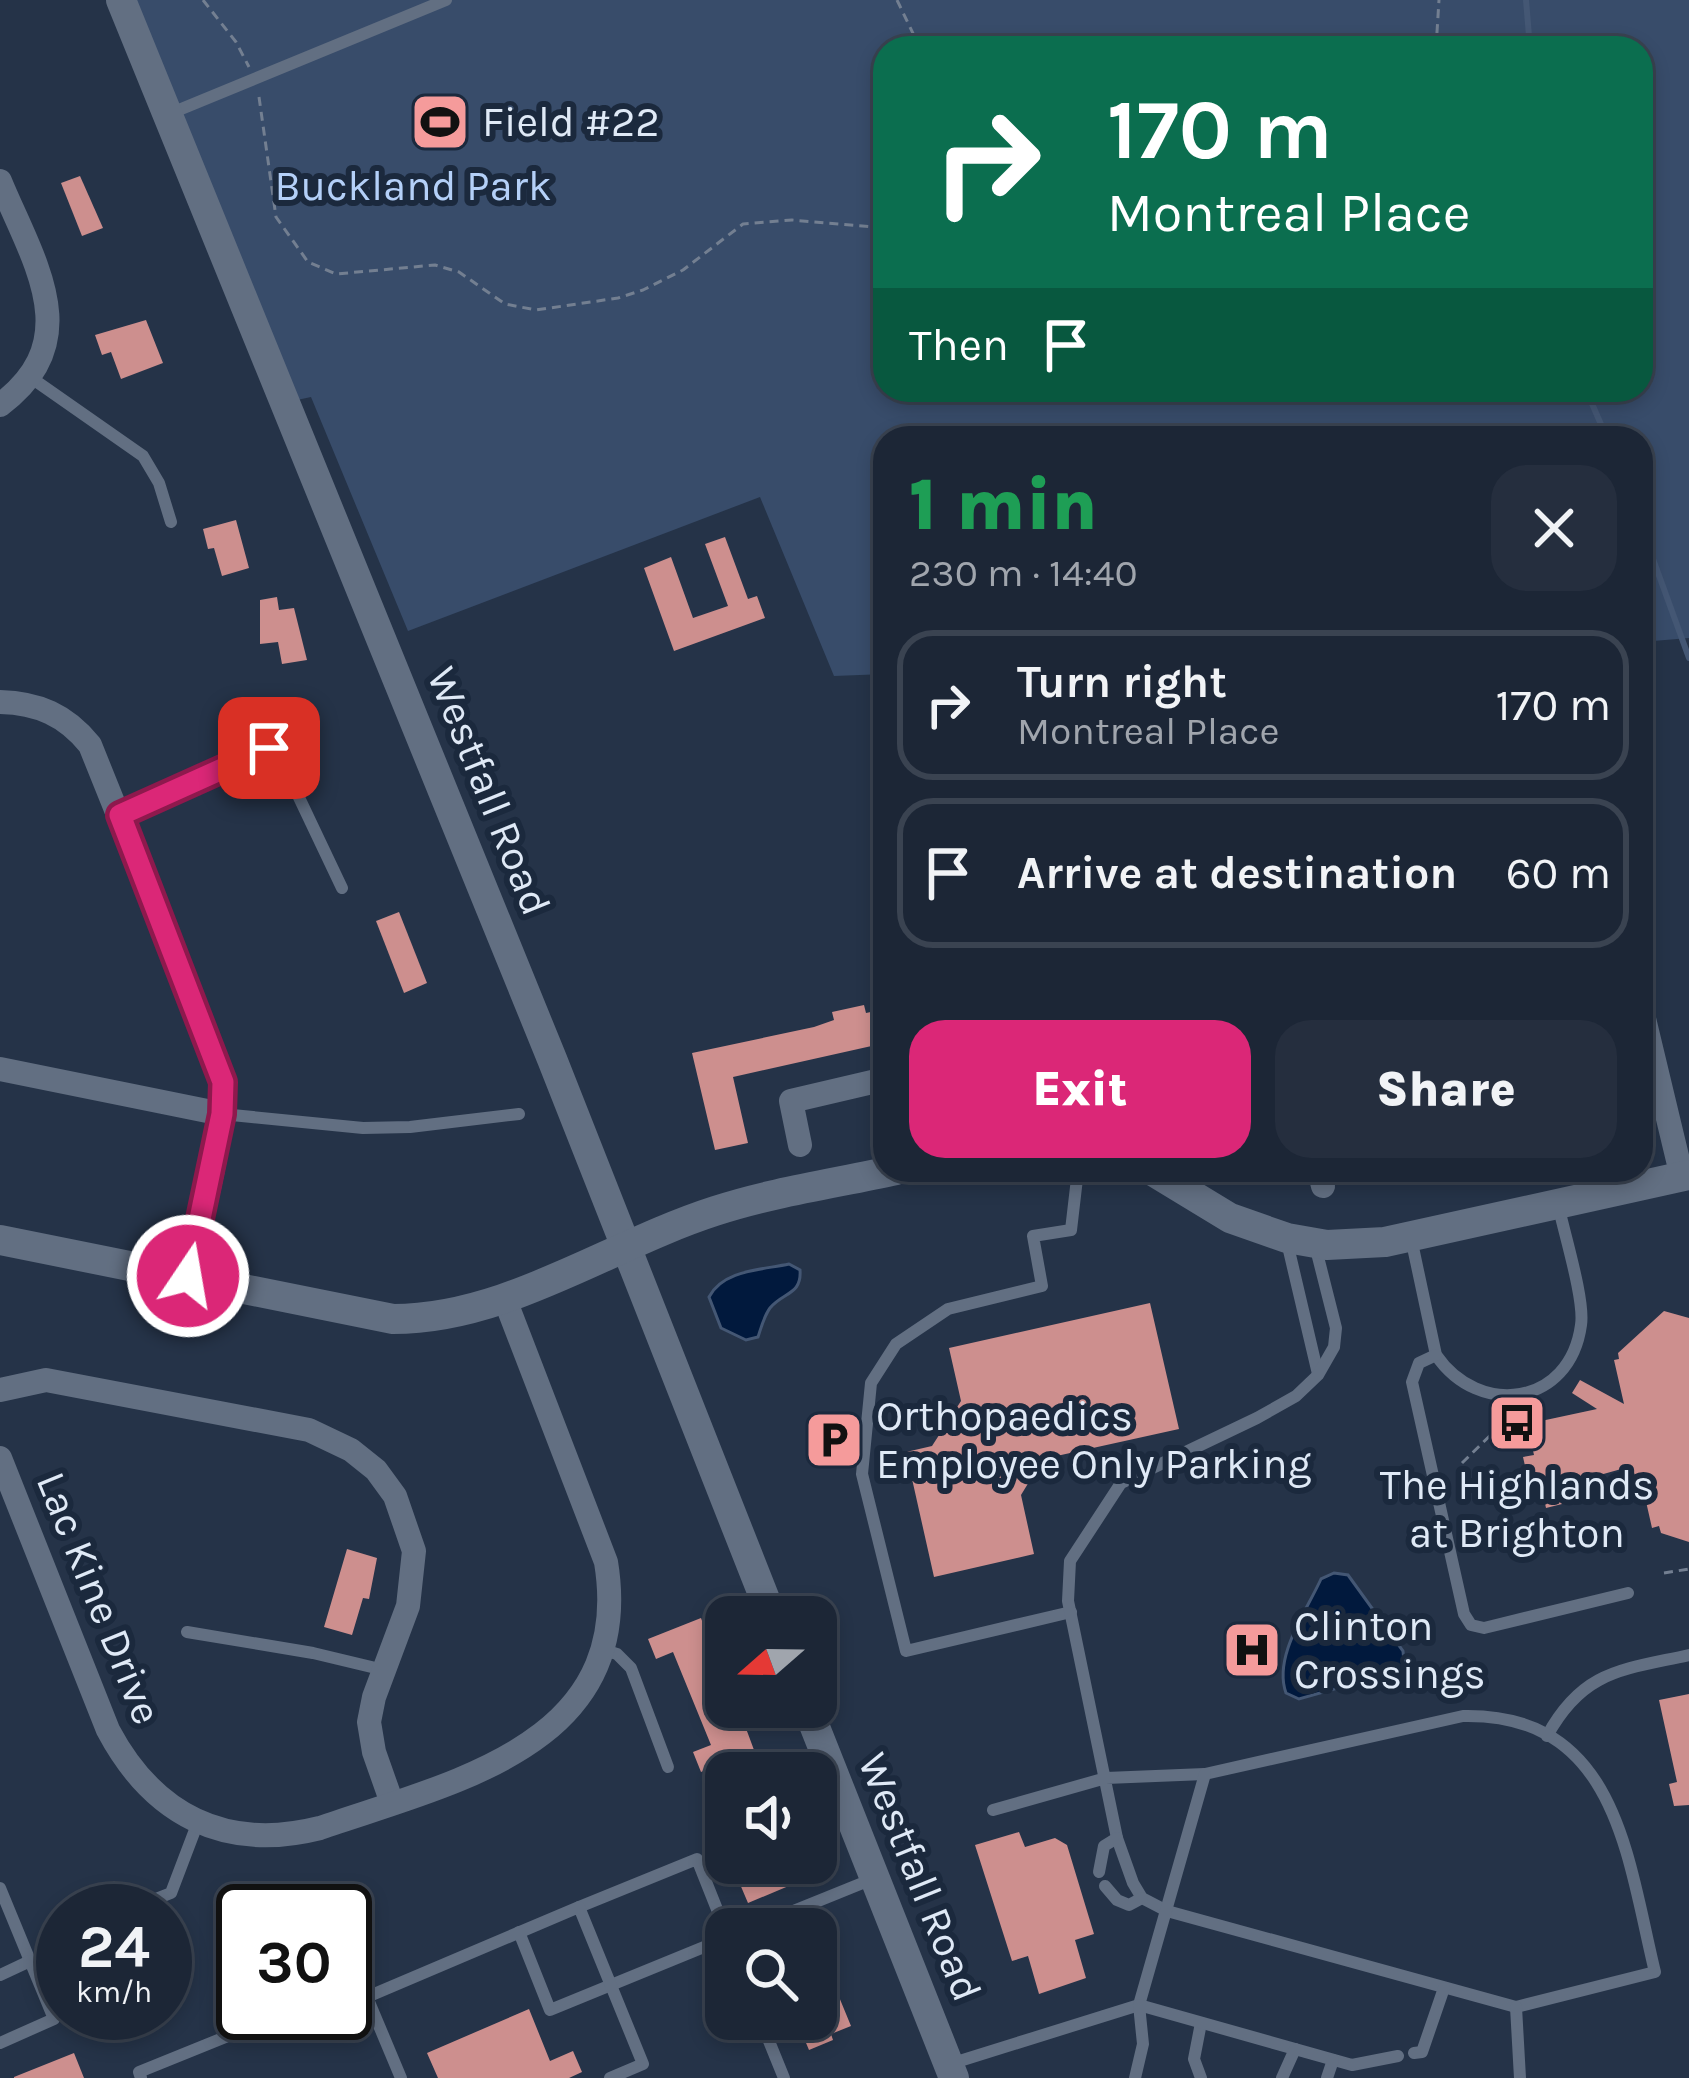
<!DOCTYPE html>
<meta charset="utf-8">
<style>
:root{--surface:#1c2636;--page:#252e3e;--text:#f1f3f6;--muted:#a0a5ad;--line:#3a4351;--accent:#db2777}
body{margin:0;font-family:Karla,sans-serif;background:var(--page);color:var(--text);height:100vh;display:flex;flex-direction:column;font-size:45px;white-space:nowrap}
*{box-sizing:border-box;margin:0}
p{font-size:39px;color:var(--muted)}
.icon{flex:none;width:66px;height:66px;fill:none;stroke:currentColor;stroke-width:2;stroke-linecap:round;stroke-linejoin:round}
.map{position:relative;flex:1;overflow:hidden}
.details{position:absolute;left:873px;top:426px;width:780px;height:756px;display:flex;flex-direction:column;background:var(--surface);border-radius:36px;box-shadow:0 6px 18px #0003,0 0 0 3px var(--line)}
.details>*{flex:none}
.hud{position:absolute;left:873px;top:36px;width:780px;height:366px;border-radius:36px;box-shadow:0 6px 18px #0003,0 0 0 3px var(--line);background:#0b6e4f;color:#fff;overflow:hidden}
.needle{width:78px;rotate:250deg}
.fabs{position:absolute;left:705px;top:1596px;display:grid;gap:24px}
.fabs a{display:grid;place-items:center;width:132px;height:132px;border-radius:24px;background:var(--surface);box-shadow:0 6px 18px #0003,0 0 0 3px var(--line);font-size:60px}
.speed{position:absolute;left:36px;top:1884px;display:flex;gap:24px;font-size:60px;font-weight:700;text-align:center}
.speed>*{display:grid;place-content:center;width:156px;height:156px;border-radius:50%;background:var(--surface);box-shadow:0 6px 18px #0003,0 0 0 3px var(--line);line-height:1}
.speed small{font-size:30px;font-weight:400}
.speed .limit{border:6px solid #111;border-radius:18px;background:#fff;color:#111}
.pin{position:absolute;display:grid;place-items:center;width:102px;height:102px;color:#fff;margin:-51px;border-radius:24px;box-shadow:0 6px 18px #0006}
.me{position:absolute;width:132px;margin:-66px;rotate:12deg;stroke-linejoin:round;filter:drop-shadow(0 0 9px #0008)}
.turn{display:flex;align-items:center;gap:42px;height:252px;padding:0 36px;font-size:54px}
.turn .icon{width:156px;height:156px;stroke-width:2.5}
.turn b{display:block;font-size:84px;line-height:102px}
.then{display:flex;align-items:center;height:114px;padding:0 36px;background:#0003;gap:24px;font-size:45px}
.round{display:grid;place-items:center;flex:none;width:126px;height:126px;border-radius:36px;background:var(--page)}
.summary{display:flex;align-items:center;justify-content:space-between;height:204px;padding:0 36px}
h1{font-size:72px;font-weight:800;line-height:90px;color:#1e9e55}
.primary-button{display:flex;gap:24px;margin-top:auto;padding:24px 36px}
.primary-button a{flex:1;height:138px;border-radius:36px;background:var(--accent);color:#fff;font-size:48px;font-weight:800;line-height:138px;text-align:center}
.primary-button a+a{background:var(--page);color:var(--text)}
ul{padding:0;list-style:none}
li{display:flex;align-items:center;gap:36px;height:150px;margin:0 24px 18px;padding:0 12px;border:6px solid var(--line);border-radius:36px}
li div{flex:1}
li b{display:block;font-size:45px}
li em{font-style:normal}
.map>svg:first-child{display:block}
.green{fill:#384c6a;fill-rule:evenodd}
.water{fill:#01193d;stroke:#445774;stroke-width:3}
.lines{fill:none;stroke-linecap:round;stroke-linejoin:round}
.stream{stroke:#445774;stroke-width:6}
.building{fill:#cd8f8e}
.path{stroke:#737f91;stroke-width:3;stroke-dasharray:9 6;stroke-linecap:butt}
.service{stroke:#626f82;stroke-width:12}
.minor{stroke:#626f82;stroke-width:24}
.tertiary{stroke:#626f82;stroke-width:30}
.route-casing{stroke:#8e194d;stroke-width:30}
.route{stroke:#db2777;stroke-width:21}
.labels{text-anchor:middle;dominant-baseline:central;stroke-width:12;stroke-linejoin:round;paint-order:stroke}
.poi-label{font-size:42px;fill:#dfe9f6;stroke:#1b293d;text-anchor:start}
.park-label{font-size:42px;fill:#b4d0f8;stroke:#1b293d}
.street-label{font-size:42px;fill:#dfe9f6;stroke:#1b293d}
</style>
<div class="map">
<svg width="1689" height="2078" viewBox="0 0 1689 2078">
<rect width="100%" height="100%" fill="#253348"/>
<path class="green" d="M 136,0 L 1689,0 L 1689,638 L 1641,642 L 1641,438 L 885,438 L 885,674 L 834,676 L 760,497 L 408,631 L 311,397 L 297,400 ZM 885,48 L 1641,48 L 1641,390 L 885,390 Z"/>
<g class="water">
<path d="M 789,1264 L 800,1270 C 802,1295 783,1292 770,1308 C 764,1316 761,1328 758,1337 L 746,1340 L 721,1328 L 709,1297 C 723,1270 761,1270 789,1264 Z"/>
<path d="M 1334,1573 L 1348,1575 L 1403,1651 L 1404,1663 L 1395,1672 L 1299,1699 L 1286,1693 C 1273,1657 1306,1612 1321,1579 Z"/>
</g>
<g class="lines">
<g class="stream">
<polyline points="1526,0 1530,48"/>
<polyline points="1586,390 1607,438"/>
<polyline points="1641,526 1689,658"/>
</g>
</g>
<g class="building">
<polygon points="80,176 103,228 82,236 61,183"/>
<polygon points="146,320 163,363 121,379 111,352 102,355 95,335"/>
<polygon points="236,520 249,568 222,576 214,548 208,549 203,529"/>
<polygon points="725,537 748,599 757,596 765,618 674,651 644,568 671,557 693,618 728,606 705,544"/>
<polygon points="277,597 279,610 294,608 307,660 282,664 278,642 260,644 260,600"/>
<polygon points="399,912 427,983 404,993 376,921"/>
<polygon points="864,1005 866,1013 885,1009 885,1043 733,1077 748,1143 715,1150 692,1053 814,1027 834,1020 832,1012"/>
<polygon points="1150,1303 1179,1429 1043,1459 1021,1495 1034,1554 934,1577 906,1452 932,1446 961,1401 949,1348"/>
<polygon points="1664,1311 1689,1318 1689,1542 1661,1533 1659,1526 1652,1528 1640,1475 1635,1476 1632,1466 1582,1480 1586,1498 1546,1508 1539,1477 1528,1479 1523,1457 1534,1455 1527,1424 1597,1409 1572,1393 1580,1380 1624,1404 1614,1360 1619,1359 1618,1353"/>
<polygon points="347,1549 377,1558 369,1599 363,1598 352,1635 324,1627"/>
<polygon points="701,1618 726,1689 726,1707 732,1707 740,1725 744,1723 754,1750 701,1772 693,1752 711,1745 673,1652 656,1659 648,1639"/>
<polygon points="1689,1694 1689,1805 1674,1806 1669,1784 1677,1782 1659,1700"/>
<polygon points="1019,1832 1025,1847 1055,1838 1067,1845 1094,1934 1075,1940 1086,1978 1039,1994 1028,1956 1012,1961 975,1845"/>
<polygon points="731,1863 783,1863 787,1872 795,1876 791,1885 748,1903"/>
<polygon points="816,1941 851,2026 831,2034 833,2040 809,2050 796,2019 816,2019"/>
<polygon points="529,2009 550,2061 573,2051 582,2072 569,2078 438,2078 427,2053"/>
<polygon points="74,2053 84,2078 14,2078 14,2077"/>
</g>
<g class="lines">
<g class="path">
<polyline points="203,0 236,42 249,67"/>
<polyline points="897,0 920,48"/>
<polyline points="1436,48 1439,0"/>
<polyline points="259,97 276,217 308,262 336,274 435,265 459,272 505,304 536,310 618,298 643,290 683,270 743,224 792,220 885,228"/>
<polyline points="1462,1463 1507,1419"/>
<polyline points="1664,1573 1689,1569"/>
</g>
<g class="service">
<polyline points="169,114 446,0"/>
<polyline points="30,377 143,456 159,483 171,522"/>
<polyline points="120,815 269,749 276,749 342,888"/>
<polyline points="222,1114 363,1128 410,1127 519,1114"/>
<path d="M 1411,1238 L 1436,1355 C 1479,1418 1570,1406 1581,1325 C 1585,1300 1564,1233 1558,1204"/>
<polyline points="1287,1242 1318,1374"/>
<polyline points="1436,1355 1419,1363 1412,1382 1464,1614 1471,1625 1484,1628 1628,1593"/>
<polyline points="1071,1612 906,1651 862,1474 871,1383 896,1344 948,1309 1042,1286 1033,1236 1071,1230 1078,1170"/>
<polyline points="187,1632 313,1653 384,1670"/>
<polyline points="604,1650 617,1654 631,1668 668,1767"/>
<path d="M 1547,1736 C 1583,1670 1622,1670 1689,1655"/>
<path d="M 993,1810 L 1106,1778 L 1205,1774 L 1463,1716 C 1617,1713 1627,1857 1655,1972 L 1516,2007 L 1167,1911 L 1142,1898 L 1133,1883 L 1117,1838 L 1068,1601 L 1070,1561 L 1121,1483 L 1257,1418 L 1296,1396 L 1318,1375 L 1334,1347 L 1336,1328 L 1315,1245"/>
<polyline points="1099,1872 1104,1846 1117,1838"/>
<polyline points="1105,1886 1117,1900 1129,1905 1142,1898"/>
<polyline points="0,1888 54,2019 0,2043"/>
<polyline points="579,1907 697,1859 726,1932"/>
<polyline points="125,1911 171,1893 198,1822"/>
<polyline points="749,1929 875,1878"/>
<polyline points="519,1932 550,2010 726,1938"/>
<polyline points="0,1975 30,1961"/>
<polyline points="1516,2007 1520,2078"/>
<polyline points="760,2019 784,2078"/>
<polyline points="1201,2023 1194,2059 1201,2078"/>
<polyline points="1414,2053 1422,2052 1444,1988"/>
<polyline points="950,2064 1139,2005 1205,1774"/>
<polyline points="141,2078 139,2072 233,2034"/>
<polyline points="401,2078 367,1997 579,1907 643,2064 610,2078"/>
<polyline points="1135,2078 1143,2044 1139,2005 1352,2065 1398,2056"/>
<polyline points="1282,2078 1295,2049"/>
<polyline points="1327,2078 1333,2060"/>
</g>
<g class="minor">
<path d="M 0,181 C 33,261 88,340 0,405"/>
<path d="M 0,702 C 38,703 66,715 90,745 L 217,1061 C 233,1120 201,1215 188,1276"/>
<polyline points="1641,1006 1682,1177"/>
<polyline points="0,1069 222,1114"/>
<polyline points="800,1145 791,1101 885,1079"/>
<polyline points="1319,1170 1323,1186"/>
<polyline points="0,1390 46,1380 309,1430 351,1450 376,1470 395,1496 414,1551 408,1606 374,1697 369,1722 374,1752 392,1803"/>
<path d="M 0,1458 L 108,1730 C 153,1815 225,1852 320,1828 C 453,1782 636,1745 606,1562 L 504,1297"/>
</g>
<g class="tertiary">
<polyline points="121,0 552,1059 772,1617"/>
<polyline points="1151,1170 1230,1218 1287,1238 1327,1245 1385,1242 1689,1175"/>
<path d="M 0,1240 L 393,1319 C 507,1319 609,1245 715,1211 C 773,1192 837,1183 896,1170"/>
<polyline points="807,1707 954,2078"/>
</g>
</g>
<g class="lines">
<defs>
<polyline id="route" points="188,1276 222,1114 223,1082 120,815 269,748"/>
</defs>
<use href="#route" class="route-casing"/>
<use href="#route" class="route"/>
</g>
<defs>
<symbol id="stadium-square" viewBox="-11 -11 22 22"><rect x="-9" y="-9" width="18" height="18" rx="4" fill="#f59b9b" stroke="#1b293d"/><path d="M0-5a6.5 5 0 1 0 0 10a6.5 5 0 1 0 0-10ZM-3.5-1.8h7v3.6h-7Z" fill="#111"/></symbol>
<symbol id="bus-square" viewBox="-11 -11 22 22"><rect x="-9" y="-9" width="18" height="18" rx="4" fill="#f59b9b" stroke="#1b293d"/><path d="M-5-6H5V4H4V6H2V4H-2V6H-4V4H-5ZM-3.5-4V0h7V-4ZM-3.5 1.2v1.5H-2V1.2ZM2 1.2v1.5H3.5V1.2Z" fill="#111"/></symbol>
<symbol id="parking-square" viewBox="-11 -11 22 22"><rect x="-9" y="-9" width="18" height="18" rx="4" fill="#f59b9b" stroke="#1b293d"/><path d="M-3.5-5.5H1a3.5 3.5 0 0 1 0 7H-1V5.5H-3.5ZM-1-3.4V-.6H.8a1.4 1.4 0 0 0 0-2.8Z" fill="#111"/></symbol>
<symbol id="hospital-square" viewBox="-11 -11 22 22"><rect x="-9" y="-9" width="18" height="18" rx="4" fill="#f59b9b" stroke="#1b293d"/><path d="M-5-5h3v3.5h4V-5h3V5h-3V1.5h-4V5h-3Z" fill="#111"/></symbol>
</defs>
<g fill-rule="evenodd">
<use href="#stadium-square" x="407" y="89" width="66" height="66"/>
<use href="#bus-square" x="1484" y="1390" width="66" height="66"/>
<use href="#parking-square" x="801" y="1407" width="66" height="66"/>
<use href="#hospital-square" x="1219" y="1617" width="66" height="66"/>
</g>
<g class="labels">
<g class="poi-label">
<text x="482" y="122">Field #22</text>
<text x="876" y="1416">Orthopaedics<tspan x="876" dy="48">Employee Only Parking</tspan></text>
<text x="1517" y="1485" text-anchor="middle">The Highlands<tspan x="1517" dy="48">at Brighton</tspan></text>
<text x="1294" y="1626">Clinton<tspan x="1294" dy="48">Crossings</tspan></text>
</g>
<g class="park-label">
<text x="413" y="186">Buckland Park</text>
</g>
<g class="street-label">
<text transform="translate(489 791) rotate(68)">Westfall Road</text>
<text transform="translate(99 1598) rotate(68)">Lac Kine Drive</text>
<text transform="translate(920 1877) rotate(68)">Westfall Road</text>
</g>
</g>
</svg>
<div class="fabs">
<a><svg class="needle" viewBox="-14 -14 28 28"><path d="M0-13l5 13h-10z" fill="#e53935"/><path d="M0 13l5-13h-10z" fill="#a0a5ad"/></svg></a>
<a><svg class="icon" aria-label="sound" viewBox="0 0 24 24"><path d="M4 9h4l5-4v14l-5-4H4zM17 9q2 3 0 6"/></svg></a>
<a><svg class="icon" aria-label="search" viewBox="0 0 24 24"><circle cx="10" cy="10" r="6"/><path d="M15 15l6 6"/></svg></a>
</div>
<div class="speed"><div>24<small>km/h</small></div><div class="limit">30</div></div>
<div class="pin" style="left:269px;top:748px;background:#d93025"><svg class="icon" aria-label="arrive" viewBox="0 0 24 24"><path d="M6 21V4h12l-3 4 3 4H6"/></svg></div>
<svg class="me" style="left:188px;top:1276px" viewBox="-20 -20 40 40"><circle r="17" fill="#db2777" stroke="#fff" stroke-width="3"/><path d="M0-11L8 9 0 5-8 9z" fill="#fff"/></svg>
<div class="hud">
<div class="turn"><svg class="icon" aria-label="right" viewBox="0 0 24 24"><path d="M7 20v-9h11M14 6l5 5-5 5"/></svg><div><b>170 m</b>Montreal Place</div></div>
<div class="then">Then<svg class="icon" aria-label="arrive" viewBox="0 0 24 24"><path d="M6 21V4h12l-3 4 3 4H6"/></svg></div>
</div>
<section class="details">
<div class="summary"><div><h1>1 min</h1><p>230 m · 14:40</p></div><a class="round"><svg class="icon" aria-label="close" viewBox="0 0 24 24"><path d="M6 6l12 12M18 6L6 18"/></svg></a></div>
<ul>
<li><svg class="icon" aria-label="right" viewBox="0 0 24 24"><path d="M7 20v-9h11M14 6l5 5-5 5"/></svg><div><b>Turn right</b><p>Montreal Place</p></div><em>170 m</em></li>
<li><svg class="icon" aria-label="arrive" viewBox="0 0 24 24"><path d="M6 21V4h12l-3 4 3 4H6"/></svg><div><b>Arrive at destination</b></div><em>60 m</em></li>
</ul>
<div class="primary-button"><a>Exit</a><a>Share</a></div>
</section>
</div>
